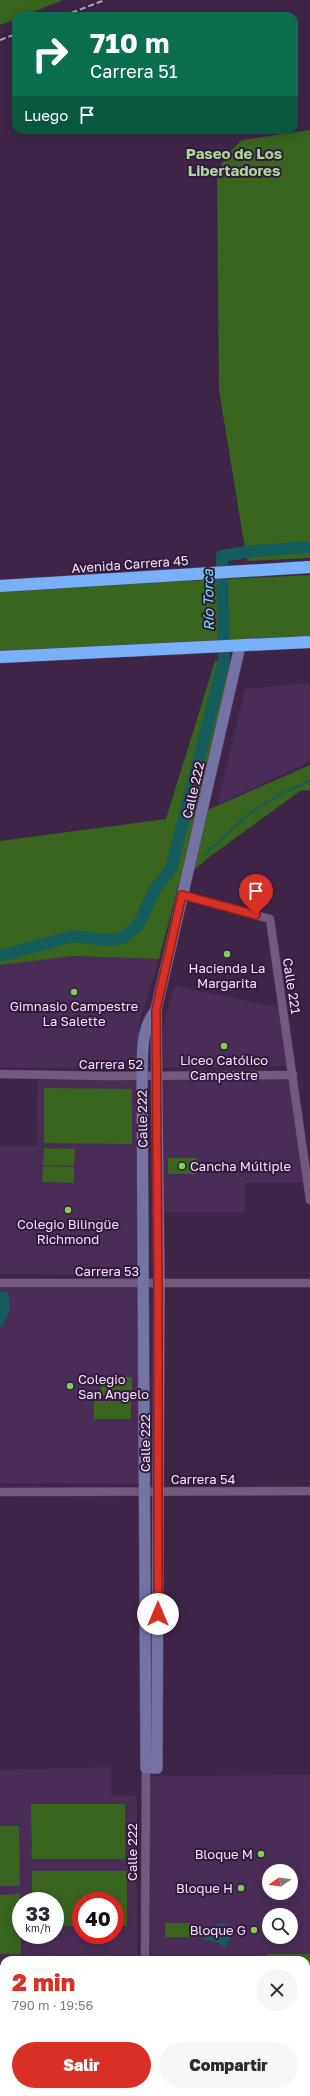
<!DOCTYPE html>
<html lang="es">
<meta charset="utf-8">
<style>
:root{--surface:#fff;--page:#f7f7f7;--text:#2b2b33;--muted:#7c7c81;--accent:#d93025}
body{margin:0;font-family:"Golos Text",sans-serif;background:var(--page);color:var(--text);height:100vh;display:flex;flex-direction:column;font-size:15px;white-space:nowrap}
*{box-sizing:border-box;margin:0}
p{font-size:13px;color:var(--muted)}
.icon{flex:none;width:22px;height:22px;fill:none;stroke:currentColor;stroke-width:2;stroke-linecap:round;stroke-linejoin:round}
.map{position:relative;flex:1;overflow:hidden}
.panel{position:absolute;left:0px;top:1956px;width:310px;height:140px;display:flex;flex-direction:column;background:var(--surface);border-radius:12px 12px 0 0;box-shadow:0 2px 10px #0003}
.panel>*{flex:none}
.banner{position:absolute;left:12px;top:12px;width:286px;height:122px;border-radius:12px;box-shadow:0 2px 10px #0003;background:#0b6e4f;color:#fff;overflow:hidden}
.needle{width:26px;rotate:257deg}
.controls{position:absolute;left:262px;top:1864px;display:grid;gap:8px}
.controls a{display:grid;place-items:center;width:36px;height:36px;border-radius:50%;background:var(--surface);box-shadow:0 2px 10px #0003;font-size:20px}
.speed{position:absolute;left:12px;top:1892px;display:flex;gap:8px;font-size:20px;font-weight:700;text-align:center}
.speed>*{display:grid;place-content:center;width:52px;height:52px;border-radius:50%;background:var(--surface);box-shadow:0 2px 10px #0003;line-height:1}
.speed small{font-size:10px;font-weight:400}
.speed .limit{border:6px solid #d22;background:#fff;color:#111}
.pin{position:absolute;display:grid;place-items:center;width:34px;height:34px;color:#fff;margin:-41px -17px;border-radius:50% 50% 50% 0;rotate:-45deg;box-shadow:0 0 4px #0007}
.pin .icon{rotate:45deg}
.me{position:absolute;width:44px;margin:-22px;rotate:0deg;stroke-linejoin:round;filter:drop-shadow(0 0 3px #0008)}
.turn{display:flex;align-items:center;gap:14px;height:84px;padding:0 12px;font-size:18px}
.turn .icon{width:52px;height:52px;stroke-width:2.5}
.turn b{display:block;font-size:28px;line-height:34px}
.then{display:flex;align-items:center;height:38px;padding:0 12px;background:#0003;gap:8px;font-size:15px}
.round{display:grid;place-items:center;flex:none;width:42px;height:42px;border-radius:21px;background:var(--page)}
.head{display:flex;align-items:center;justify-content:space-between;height:68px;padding:0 12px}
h1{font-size:24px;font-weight:800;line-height:30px;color:var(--accent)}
.cta{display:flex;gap:8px;margin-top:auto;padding:8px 12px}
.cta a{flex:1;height:46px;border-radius:24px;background:var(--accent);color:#fff;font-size:16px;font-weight:800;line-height:46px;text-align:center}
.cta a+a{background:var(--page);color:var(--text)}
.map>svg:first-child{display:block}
.built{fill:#4a2d56;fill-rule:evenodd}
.green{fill:#39651e}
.water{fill:#155c5c}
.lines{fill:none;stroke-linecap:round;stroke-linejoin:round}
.stream{stroke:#155c5c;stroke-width:2}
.river{stroke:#155c5c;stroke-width:12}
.street-casing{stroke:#5a4462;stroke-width:9}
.secondary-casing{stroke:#5a4462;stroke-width:12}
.highway-casing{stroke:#5a4462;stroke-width:13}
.street{stroke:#74597f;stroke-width:8}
.secondary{stroke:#7573a4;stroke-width:11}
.highway{stroke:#78b0fa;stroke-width:12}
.rail{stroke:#b5a2bd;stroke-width:2;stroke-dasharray:6 3;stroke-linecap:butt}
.route-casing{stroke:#8d1f18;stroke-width:10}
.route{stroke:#d93025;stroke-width:7}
.poi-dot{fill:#7fd052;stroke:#341b3d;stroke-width:1.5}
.labels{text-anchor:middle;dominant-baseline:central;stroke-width:4;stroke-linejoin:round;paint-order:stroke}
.street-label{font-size:13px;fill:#f2e2f8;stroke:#341b3d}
.poi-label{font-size:13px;fill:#f2e2f8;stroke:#341b3d}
.water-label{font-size:14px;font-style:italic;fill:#64eced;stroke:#341b3d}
.quarter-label{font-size:15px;font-weight:bold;fill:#abd896;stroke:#341b3d}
</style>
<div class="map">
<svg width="310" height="2096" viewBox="0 0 310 2096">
<rect width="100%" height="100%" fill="#3e2548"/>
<g class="built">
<polygon points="310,683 310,762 218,804 245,689"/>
<polygon points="73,956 159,959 140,1020 136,1067 0,1068 0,965"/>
<polygon points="175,986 281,1008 288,1066 162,1068 163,1026"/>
<polygon points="133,1079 139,1085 136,1275 0,1274 0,1146 37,1146 38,1080"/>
<polygon points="289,1079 304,1183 245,1183 245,1212 164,1212 163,1081"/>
<polygon points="0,1288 139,1288 140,1484 0,1483"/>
<path d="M 111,1767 L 111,1795 L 137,1796 L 137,1960 L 4,1960 L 4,2092 L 138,2092 L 138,2096 L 0,2096 L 0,1770 ZM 21,1901 L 55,1901 L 55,1935 L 21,1935 ZM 81,1901 L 115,1901 L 115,1935 L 81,1935 Z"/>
<path d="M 310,1775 L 310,2037 L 306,2037 L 306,1960 L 151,1960 L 150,1776 ZM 269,1871 L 291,1871 L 291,1893 L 269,1893 ZM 269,1915 L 291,1915 L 291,1937 L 269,1937 Z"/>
</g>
<g class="green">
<polygon points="0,0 63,0 23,16 16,16 16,19 0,25"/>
<polygon points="310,130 310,558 247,561 219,390 217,173 227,154 242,140"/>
<polygon points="310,575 310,637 0,652 0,590"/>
<polygon points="215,661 230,663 196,815 310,765 310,790 300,791 208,858 179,883 159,959 73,956 0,965 0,841 166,819"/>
<polygon points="44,1088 132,1089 132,1144 44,1143"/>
<polygon points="44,1148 75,1149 74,1166 43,1165"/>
<rect x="168" y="1158" width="29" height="16"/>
<polygon points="43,1166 74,1167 74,1183 42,1182"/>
<rect x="101" y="1377" width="31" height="18"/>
<rect x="94" y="1401" width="37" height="18"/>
<polygon points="31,1804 125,1804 125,1859 32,1859"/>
<polygon points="0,1826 19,1826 20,1886 0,1886"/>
<polygon points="32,1871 127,1871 127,1926 115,1926 115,1901 81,1901 81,1926 55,1926 55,1901 32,1901"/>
<polygon points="20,1894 21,1954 0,1954 0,1895"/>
<rect x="165" y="1923" width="25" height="14"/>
<polygon points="266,1954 310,1954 310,2023 306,2023 306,1960 267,1960"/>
</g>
<g class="water">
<path d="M 0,1292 L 6,1292 C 14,1304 8,1318 0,1328 Z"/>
<polygon points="221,1923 227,1925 231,1936 225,1948 218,1942 203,1940 207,1929"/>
</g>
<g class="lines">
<polyline class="stream" points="204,855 250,813 279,795 310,781"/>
<polyline class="river" points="0,956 73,936 106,940 123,938 139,924 155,889 171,869 224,660 222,556 253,551 310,547"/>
<defs>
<g id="street">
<polyline points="183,895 270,919 310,1200"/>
<polyline points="0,1074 105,1076 293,1075"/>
<polyline points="0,1283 310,1283"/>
<polyline points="0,1492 310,1491"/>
<polyline points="145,1960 146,1768"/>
<polyline points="145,2096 145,2092"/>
</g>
<path id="secondary" d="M 156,1010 C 140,1030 143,1052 142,1076 L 146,1768 L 157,1768 L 159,1283 L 156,1010 L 240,646"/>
<g id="highway">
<polyline points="0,586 310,567"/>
<polyline points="0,657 310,642"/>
</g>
</defs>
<use href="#street" class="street-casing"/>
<use href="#secondary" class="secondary-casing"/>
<use href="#highway" class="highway-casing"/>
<use href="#street" class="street"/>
<use href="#secondary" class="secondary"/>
<use href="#highway" class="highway"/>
<g class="rail">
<polyline points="63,16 105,0"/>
<polyline points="0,40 16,34"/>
</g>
</g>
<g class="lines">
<defs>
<polyline id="route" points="158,1614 158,1283 156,1010 182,895 256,915"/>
</defs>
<use href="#route" class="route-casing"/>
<use href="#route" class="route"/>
</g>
<g class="poi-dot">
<circle cx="227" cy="954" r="4"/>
<circle cx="74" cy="992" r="4"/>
<circle cx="224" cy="1046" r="4"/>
<circle cx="182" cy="1166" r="4"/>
<circle cx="68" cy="1210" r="4"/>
<circle cx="70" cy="1386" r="4"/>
<circle cx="261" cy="1854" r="4"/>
<circle cx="241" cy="1888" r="4"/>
<circle cx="254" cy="1930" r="4"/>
</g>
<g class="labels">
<g class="street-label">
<text transform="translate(130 564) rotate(-4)">Avenida Carrera 45</text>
<text transform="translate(193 790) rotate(-77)">Calle 222</text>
<text transform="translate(292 986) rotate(81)">Calle 221</text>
<text x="111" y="1064">Carrera 52</text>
<text transform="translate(142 1119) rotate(-91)">Calle 222</text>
<text x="107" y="1271">Carrera 53</text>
<text transform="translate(145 1443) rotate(-90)">Calle 222</text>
<text x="203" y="1479">Carrera 54</text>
<text transform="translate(132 1852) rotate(-90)">Calle 222</text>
</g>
<g class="poi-label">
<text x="227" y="968">Hacienda La<tspan x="227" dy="15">Margarita</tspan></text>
<text x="74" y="1006">Gimnasio Campestre<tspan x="74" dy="15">La Salette</tspan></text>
<text x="224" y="1060">Liceo Católico<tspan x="224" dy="15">Campestre</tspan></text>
<text x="190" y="1166" text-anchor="start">Cancha Múltiple</text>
<text x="68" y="1224">Colegio Bilingüe<tspan x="68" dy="15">Richmond</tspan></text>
<text x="78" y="1379" text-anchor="start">Colegio<tspan x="78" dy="15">San Angelo</tspan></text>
<text x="253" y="1854" text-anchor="end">Bloque M</text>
<text x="233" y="1888" text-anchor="end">Bloque H</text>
<text x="246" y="1930" text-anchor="end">Bloque G</text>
</g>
<g class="water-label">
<text transform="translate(208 600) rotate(-91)">Río Torca</text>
</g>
<g class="quarter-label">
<text x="234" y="153">Paseo de Los<tspan x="234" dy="17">Libertadores</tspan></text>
</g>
</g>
</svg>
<div class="controls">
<a><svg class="needle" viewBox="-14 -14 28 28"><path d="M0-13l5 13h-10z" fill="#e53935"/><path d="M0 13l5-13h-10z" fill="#7c7c81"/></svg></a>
<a><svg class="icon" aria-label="search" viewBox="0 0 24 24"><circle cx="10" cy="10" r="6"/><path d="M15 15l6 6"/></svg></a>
</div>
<div class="speed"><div>33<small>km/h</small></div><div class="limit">40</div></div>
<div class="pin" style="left:256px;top:915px;background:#d93025"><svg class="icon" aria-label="arrive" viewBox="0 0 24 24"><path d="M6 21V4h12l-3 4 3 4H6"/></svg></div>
<svg class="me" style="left:158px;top:1614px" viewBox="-20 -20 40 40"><circle r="19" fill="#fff"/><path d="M0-13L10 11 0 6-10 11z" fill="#d93025"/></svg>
<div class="banner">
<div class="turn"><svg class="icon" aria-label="right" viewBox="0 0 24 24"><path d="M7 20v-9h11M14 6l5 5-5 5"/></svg><div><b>710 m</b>Carrera 51</div></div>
<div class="then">Luego<svg class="icon" aria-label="arrive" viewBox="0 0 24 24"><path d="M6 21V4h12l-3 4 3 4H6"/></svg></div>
</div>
<section class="panel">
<div class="head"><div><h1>2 min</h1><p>790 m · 19:56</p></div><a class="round"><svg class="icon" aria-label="close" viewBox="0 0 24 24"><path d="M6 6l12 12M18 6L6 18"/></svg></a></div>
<div class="cta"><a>Salir</a><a>Compartir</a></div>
</section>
</div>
